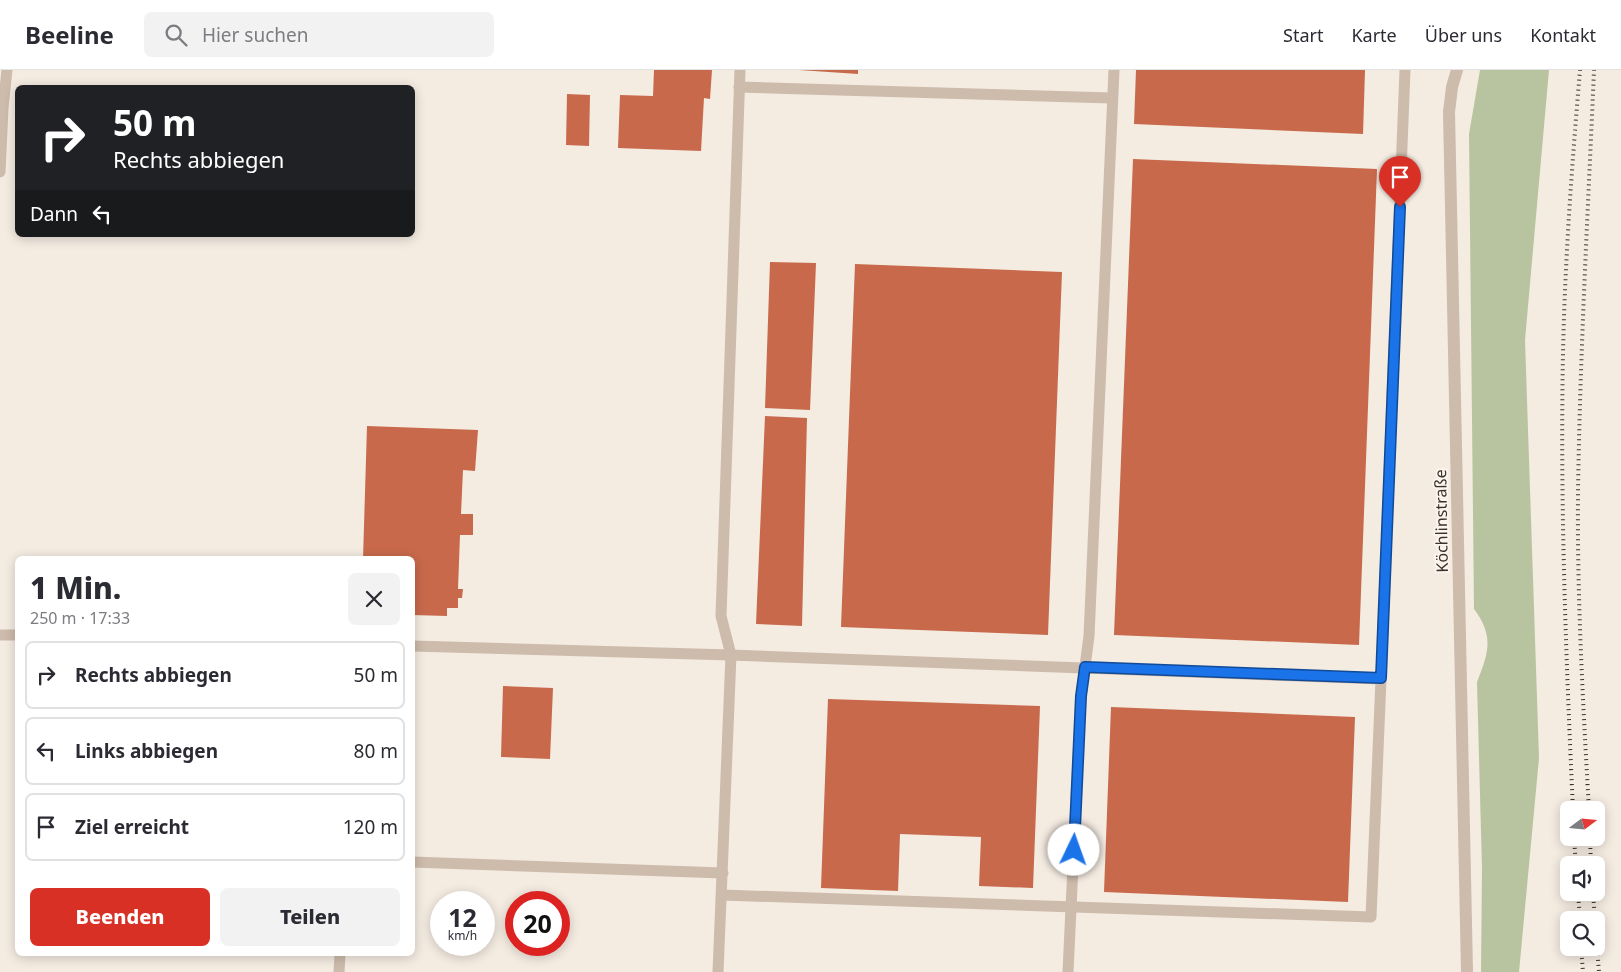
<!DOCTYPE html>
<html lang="de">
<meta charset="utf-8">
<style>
:root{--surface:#fff;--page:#f2f2f3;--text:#2b2b33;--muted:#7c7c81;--line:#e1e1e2;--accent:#d93025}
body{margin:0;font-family:"Noto Sans",sans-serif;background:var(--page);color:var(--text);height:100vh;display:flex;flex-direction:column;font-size:19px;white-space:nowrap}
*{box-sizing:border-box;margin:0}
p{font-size:16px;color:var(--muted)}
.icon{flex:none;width:28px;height:28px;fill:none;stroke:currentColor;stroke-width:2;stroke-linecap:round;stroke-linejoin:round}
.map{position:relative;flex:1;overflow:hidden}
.details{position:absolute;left:15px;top:486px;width:400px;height:400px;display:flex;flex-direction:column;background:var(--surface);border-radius:8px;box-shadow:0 2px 12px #0003}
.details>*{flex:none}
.hud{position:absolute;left:15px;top:15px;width:400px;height:152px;border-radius:8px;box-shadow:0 2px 12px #0003;background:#202124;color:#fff;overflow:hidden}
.needle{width:32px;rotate:74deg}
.tools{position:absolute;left:1560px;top:731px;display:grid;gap:10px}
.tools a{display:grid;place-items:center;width:45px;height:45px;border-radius:8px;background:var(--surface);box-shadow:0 2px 12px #0003;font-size:25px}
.speed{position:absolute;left:430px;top:821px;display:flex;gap:10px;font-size:25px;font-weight:700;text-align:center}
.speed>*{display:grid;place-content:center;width:65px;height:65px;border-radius:50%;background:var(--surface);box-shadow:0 2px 12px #0003;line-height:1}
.speed small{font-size:12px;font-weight:400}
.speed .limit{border:8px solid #d22;background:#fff;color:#111}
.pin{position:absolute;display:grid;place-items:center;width:42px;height:42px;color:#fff;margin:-51px -21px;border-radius:50% 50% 50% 0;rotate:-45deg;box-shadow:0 0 5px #0007}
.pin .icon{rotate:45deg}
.me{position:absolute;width:55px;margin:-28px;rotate:3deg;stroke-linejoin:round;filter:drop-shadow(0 0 4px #0008)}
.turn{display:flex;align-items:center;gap:18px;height:105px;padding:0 15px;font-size:22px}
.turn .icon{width:65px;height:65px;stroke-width:2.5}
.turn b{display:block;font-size:35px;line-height:42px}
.then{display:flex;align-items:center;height:48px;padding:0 15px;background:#0003;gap:10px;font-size:19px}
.round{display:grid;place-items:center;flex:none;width:52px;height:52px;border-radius:8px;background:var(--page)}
.summary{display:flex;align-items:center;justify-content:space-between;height:85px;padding:0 15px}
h1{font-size:30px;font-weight:800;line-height:38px}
.action{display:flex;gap:10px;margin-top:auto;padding:10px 15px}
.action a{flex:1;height:58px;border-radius:8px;background:var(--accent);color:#fff;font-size:20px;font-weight:800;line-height:58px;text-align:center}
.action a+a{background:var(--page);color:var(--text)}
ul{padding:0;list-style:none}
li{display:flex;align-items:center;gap:15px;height:68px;margin:0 10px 8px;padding:0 5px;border:2px solid var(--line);border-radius:8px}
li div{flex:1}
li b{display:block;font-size:19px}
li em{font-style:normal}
header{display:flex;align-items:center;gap:30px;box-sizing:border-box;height:70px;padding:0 25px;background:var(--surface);border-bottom:1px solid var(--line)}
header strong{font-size:24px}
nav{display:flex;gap:28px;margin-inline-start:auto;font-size:18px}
.search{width:350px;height:45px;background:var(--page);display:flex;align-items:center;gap:12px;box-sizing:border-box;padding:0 18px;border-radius:8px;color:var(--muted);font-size:19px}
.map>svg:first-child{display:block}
.green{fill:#b8c4a0}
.building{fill:#c8694b}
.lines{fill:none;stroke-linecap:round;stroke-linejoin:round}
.service{stroke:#cdbbac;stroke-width:11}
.minor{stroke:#cdbbac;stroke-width:12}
.rail{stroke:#3b302b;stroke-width:4;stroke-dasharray:1 4;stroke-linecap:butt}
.route-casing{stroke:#114b97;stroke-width:12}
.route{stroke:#1a73e8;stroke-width:9}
.labels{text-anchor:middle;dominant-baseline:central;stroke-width:4;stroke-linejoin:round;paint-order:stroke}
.street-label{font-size:16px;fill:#3b302b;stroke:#fbf5ee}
</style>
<header>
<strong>Beeline</strong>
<div class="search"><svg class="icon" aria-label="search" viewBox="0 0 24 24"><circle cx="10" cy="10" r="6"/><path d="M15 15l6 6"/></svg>Hier suchen</div>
<nav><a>Start</a><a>Karte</a><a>Über uns</a><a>Kontakt</a></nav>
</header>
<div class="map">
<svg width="1621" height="902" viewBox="0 0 1621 902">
<rect width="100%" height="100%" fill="#f4ebe1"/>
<path class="green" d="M 1480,0 L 1549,0 L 1525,270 L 1539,688 L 1519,902 L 1481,902 L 1482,799 L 1477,612 C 1489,582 1494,566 1474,539 L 1469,64 Z"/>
<g class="building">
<polygon points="654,0 712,0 710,29 704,28 701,81 618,78 620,25 653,26"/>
<polygon points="799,0 858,0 858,4"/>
<polygon points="1136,0 1365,0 1363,64 1134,54"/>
<polygon points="567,24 590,25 589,76 566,75"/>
<polygon points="1133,89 1377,99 1359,575 1114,565"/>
<polygon points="770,192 816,193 810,340 765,338"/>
<polygon points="855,194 1062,202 1048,565 841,557"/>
<polygon points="765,346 807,348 802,556 756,554"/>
<polygon points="367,356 478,360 475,401 463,400 461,444 473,444 473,465 460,465 458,519 463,519 462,528 458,528 458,538 447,538 447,546 412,545 412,489 363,489"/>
<polygon points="503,616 553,618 550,689 501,687"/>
<polygon points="828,629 1040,636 1033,818 979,816 981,767 900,764 898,821 821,818"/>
<polygon points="1111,637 1355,647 1348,832 1104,822"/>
</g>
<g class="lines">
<g class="service">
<polyline points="739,17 1112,28"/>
<polyline points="0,102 3,38 7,0"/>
<polyline points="0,565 18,565"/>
<polyline points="412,576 731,585 1381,609 1371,847 722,825"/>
<polyline points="1381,609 1405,0"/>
<polyline points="412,792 723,803"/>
<polyline points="339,902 340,884"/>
<polyline points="718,902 731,585 721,546 740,0"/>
<polyline points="1068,902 1081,626 1089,566 1114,0"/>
</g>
<polyline class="minor" points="1457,0 1452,17 1449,42 1467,902"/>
<g class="rail">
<path d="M 1573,740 C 1566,588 1560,435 1563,283 C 1565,189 1572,94 1580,0"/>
<path d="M 1589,740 C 1583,635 1577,528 1578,423 C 1580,282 1588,141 1594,0"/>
<polyline points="1574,768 1576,795"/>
<polyline points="1590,768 1591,795"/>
<polyline points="1578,822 1580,850"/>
<polyline points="1593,822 1595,850"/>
<polyline points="1596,865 1599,902"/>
<polyline points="1581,878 1583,902"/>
</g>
</g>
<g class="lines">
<defs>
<polyline id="route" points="1074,780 1081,626 1085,597 1381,608 1400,137"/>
</defs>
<use href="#route" class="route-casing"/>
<use href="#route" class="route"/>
</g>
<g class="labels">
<g class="street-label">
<text transform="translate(1441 451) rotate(-91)">Köchlinstraße</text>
</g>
</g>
</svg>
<div class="tools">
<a><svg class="needle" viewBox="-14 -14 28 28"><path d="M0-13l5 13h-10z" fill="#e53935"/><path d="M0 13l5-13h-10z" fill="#7c7c81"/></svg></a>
<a><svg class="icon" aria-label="sound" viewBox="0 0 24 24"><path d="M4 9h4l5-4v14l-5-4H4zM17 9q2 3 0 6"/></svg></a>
<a><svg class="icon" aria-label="search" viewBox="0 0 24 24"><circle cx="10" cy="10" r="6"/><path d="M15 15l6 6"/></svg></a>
</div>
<div class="speed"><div>12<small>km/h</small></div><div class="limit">20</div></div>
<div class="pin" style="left:1400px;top:137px;background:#d93025"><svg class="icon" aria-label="arrive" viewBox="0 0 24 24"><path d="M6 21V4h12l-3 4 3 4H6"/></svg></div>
<svg class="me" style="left:1074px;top:780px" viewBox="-20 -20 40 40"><circle r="19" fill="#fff"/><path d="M0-13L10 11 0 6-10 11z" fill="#1a73e8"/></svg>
<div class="hud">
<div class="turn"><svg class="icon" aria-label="right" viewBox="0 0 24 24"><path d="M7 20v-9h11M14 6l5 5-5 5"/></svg><div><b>50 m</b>Rechts abbiegen</div></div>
<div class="then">Dann<svg class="icon" aria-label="left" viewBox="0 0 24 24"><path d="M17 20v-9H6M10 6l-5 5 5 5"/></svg></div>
</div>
<section class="details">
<div class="summary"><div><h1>1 Min.</h1><p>250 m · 17:33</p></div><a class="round"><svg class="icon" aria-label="close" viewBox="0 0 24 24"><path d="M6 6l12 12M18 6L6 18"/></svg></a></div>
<ul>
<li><svg class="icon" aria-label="right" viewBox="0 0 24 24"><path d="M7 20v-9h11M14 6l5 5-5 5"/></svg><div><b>Rechts abbiegen</b></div><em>50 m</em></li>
<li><svg class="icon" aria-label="left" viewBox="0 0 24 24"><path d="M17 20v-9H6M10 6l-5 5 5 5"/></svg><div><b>Links abbiegen</b></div><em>80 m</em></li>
<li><svg class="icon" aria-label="arrive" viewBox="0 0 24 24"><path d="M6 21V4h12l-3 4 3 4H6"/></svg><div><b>Ziel erreicht</b></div><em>120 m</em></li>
</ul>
<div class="action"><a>Beenden</a><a>Teilen</a></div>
</section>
</div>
